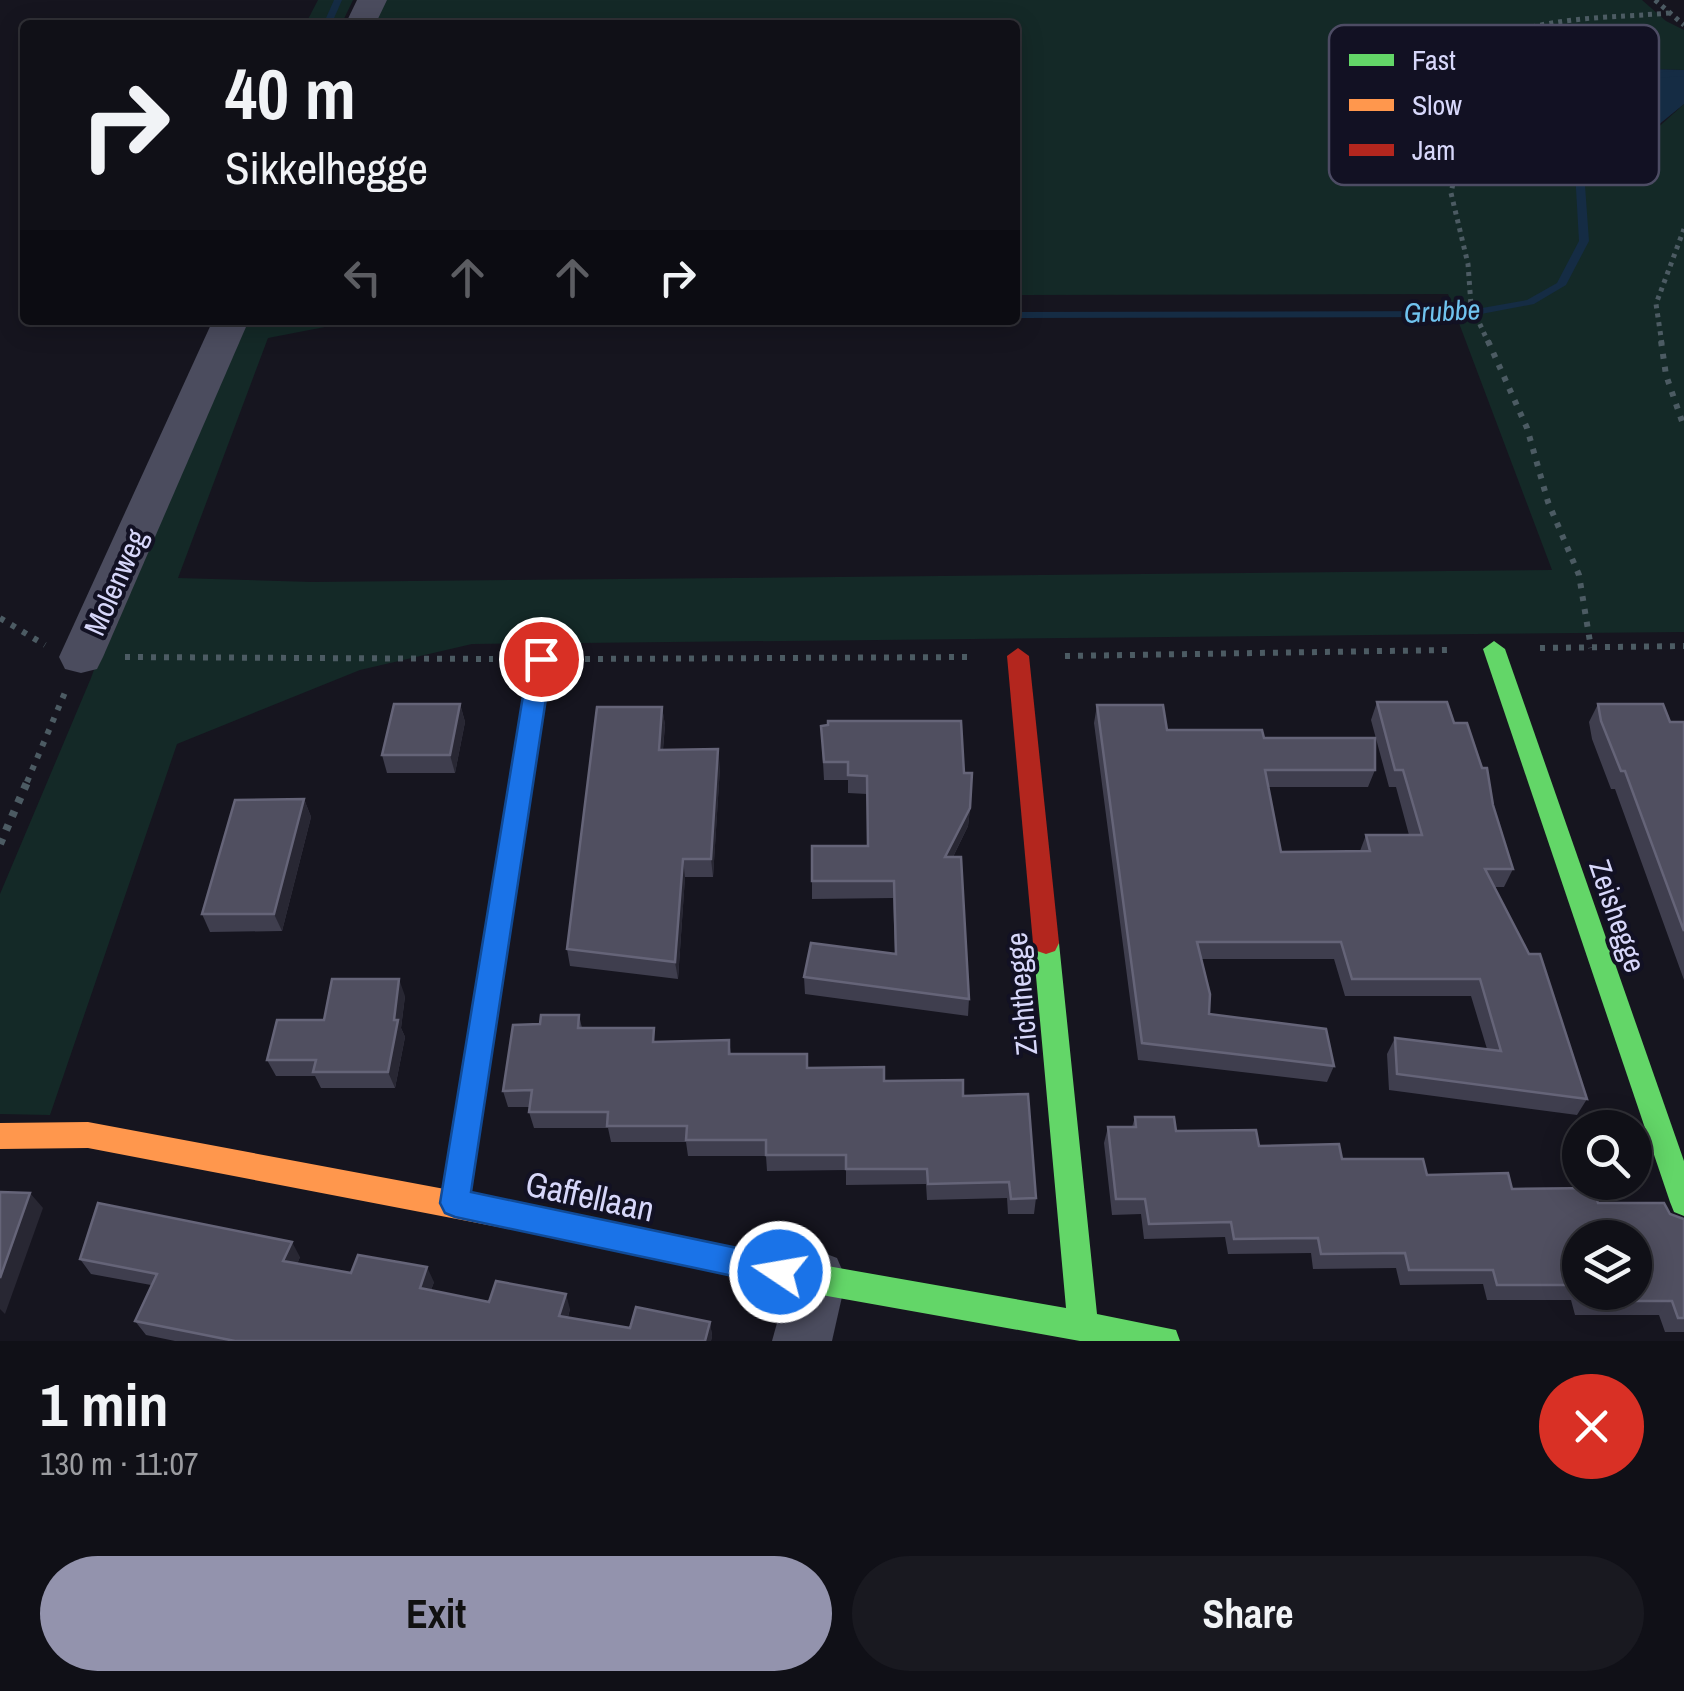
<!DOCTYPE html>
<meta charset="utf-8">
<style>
:root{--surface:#101017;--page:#191920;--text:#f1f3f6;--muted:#9c9da1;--line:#303036;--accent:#9393ad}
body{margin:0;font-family:"Archivo Narrow",sans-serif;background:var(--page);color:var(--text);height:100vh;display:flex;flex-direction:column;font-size:38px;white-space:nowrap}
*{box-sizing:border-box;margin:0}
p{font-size:32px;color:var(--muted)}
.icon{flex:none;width:55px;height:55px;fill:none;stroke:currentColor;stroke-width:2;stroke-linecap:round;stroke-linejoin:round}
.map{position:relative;height:1341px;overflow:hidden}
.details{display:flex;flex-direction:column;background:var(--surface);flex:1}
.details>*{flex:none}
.hud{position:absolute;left:20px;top:20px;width:1000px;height:305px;border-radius:10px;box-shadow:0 5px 25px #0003,0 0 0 2px var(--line);background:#101017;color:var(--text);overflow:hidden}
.controls{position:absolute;left:1562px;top:1110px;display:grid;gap:20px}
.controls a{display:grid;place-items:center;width:90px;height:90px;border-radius:50%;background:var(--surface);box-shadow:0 5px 25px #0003,0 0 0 2px var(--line);font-size:50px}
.pin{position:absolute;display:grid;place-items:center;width:85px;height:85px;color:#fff;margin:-42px;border:5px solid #fff;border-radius:50%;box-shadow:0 2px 10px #0007}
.me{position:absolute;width:110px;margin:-55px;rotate:282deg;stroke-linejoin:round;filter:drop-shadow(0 0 8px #0008)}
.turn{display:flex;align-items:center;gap:35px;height:210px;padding:0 40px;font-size:45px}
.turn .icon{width:130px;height:130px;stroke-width:2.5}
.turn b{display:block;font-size:70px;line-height:85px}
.lanes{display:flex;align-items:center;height:95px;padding:0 40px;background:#0003;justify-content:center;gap:50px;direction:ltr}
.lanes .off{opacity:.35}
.round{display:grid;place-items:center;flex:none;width:105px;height:105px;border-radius:52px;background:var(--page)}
.overview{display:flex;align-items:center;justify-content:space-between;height:170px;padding:0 40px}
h1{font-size:60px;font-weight:700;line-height:75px}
.action{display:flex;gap:20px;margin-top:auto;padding:20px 40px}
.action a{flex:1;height:115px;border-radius:60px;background:var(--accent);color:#111;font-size:40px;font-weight:700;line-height:115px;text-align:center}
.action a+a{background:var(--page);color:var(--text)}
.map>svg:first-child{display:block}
.green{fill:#142927}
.water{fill:#152c44}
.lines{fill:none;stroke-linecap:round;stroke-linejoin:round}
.stream{fill:#152c44;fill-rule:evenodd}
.path-far2{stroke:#4c5b63;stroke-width:5;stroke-dasharray:4 5;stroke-linecap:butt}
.path-far1{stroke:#4c5b63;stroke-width:6;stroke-dasharray:5 8;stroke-linecap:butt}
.path{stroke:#4c5b63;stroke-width:8;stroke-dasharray:6 9;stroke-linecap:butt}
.street{fill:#4b4c5e;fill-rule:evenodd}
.fast{fill:#63d668;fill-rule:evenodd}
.slow{fill:#ff974d;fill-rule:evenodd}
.jam{fill:#b3261e;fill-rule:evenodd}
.wall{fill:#3f3e4e;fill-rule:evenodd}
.shaded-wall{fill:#282733}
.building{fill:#504f60;stroke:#656478;stroke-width:2.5}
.route{fill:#1a73e8;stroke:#114b97;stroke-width:2.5}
.labels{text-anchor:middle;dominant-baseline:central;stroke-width:8;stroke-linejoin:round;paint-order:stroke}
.far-water-label{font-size:28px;font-style:italic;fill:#70c3ef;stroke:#121123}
.street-label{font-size:30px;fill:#d7d7fa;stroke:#121123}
.near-street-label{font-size:35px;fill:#d7d7fa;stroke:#121123}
.key{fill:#121123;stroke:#4d4c64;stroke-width:2.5}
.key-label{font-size:28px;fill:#d7d7fa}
</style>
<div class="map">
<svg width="1684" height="1341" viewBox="0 0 1684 1341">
<rect width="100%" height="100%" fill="#16151f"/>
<g class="green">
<polygon points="318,0 353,0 341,25 305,25"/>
<polygon points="384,0 1642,0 1666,21 1684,30 1684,70 1649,69 1651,116 1646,133 1653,132 1684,104 1684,632 472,644 360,670 177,744 50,1115 0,1114 0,894 91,678 124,586 240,320 361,320 268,338 178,578 312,582 1552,570 1448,294 1015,295 1015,25 373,25"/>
</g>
<polygon class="water" points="1649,69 1684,70 1684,104 1646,135 1649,104 1630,83"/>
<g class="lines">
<g class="stream">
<polygon points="334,0 342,0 331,25 323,25"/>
<polygon points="1684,70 1684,76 1626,80 1579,102 1589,241 1566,285 1534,304 1465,317 1015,318 1015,312 1465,311 1527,300 1557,283 1579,241 1571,101 1621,76"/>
</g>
<g class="path-far2">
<polyline points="1655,0 1684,25"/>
<path d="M 1489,344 L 1471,305 L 1468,264 L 1451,193 L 1462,141 L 1448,102 C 1459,82 1470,59 1488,46 C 1529,15 1619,18 1669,13"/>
<polyline points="1662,344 1656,304 1684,229"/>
</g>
<g class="path-far1">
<polyline points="1488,341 1527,428 1548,502 1579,575 1591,648"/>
<polyline points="1661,341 1666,375 1684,427"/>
<polyline points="0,618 45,645"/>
<polyline points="1540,648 1684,646"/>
<polyline points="1065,656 1448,650"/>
<polyline points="125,657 493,659"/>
<polyline points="585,659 973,657"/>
<polyline points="27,782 66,690"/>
</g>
<polyline class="path" points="0,844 28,780"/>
<g class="street">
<polygon points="357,0 387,0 375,25 345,25"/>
<polygon points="213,320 249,320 103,657 97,669 81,673 65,669 59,657"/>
<polygon points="816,1250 837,1258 846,1279 832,1341 772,1341 795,1258"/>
</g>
<g class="fast">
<polygon points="1494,641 1505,649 1684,1161 1684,1216 1674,1212 1670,1202 1483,649"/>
<polygon points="541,651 552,659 469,1203 465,1213 455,1217 445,1213 441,1203 530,659"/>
<polygon points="1046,932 1055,935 1059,943 1097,1314 1176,1330 1180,1341 1080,1341 816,1294 530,1231 525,1221 530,1211 540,1207 816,1264 1066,1308 1033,943 1037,935"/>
</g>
<polygon class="slow" points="88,1122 540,1207 550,1211 555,1221 550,1231 540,1235 88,1148 0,1149 0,1123"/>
<polygon class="jam" points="1018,648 1029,656 1059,943 1055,951 1046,954 1037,951 1033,943 1007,656"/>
</g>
<g class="wall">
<polygon points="1377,702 1454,723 1493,805 1513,869 1504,887 1494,887 1587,1099 1577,1115 1389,1090 1387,1054 1395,1038 1487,1049 1471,996 1345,996 1334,959 1202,959 1209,1014 1334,1066 1327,1082 1138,1060 1094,723 1097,705 1167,730 1264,738 1375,770 1368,787 1268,787 1281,852 1360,851 1366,835 1409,835 1396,787 1389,787 1371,720"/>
<polygon points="460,704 465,722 455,773 387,773 382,755"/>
<polygon points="1598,704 1670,722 1684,722 1684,980 1615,789 1611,789 1592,739 1589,722"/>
<polygon points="662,707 665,725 663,750 720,767 713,877 685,877 678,979 570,966 567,949"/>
<polygon points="821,726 964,773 970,808 968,826 953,857 969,999 968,1016 805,994 804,977 895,953 893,898 812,899 812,881 868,846 867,794 848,793 848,780 824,780"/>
<polygon points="304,799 311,817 282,931 210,932 202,914"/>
<polygon points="405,996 401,1028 405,1037 395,1088 321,1088 315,1076 276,1076 267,1060 324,1020"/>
<polygon points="579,1015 582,1028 656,1042 729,1040 731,1054 963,1096 1036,1198 1034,1214 1008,1214 1007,1198 927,1200 926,1184 846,1185 846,1170 767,1171 766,1156 688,1156 686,1142 611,1142 608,1128 534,1128 529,1112 530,1107 508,1107 503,1091 540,1024"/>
<path d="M 1135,1117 L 1176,1131 L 1259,1146 L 1670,1214 L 1684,1219 L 1684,1332 L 1665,1332 L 1659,1315 L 1575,1315 L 1571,1300 L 1487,1300 L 1483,1284 L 1400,1285 L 1396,1268 L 1313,1269 L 1311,1253 L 1228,1254 L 1225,1237 L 1144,1239 L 1141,1214 L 1112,1215 L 1104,1143 L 1108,1127 L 1132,1127 ZM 1580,1238 L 1635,1292 L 1580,1292 Z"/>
<polygon points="300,1257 297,1264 351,1273 434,1282 431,1290 489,1302 570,1309 568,1317 630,1328 710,1322 712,1336 711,1341 175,1341 146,1335 135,1321 151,1285 91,1274 80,1259"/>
</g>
<g class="shaded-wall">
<polygon points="460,704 465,722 455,773 450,755"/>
<polygon points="662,707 665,725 661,768 659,750"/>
<polygon points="718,749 720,767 713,877 711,859"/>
<polygon points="304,799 311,817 282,931 274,914"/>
<polygon points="970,808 968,826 944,875 945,857"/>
<polygon points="683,859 685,877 678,979 675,962"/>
<polygon points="399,979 405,996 401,1028 405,1037 395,1088 388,1072"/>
<polygon points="30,1193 43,1208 5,1314 0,1309 0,1278"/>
<polygon points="292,1242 300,1257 292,1276 283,1261"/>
<polygon points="427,1267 434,1282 426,1303 420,1288"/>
<polygon points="566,1294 570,1309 564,1330 559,1316"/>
<polygon points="710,1322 712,1336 711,1341 705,1341"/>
</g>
<g class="building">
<polygon points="1377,702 1447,702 1454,723 1467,723 1482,768 1487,768 1493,805 1513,869 1485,869 1529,954 1540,954 1587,1099 1397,1074 1395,1038 1501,1051 1480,979 1352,979 1341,942 1197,942 1210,994 1209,1014 1326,1029 1334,1066 1142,1043 1097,705 1163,705 1167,730 1262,730 1264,738 1375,738 1375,770 1265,770 1281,852 1370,851 1366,835 1422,835 1403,770 1395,770"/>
<polygon points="394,704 460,704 450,755 382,755"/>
<polygon points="1598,704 1663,704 1670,722 1684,722 1684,931 1625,771 1621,771 1601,721"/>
<polygon points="597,707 662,707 659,750 718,749 711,859 683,859 675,962 567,949"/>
<polygon points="828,721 961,721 964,773 972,773 970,808 945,857 961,857 969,999 804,977 811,943 896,954 894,881 812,881 812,846 868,846 867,776 848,775 848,762 824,762 821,726 828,725"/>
<polygon points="304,799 274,914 202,914 235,800"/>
<polygon points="332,979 399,979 394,1020 398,1020 388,1072 313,1072 316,1060 267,1060 277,1020 324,1020"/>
<polygon points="541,1015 579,1015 578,1028 654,1028 653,1042 729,1040 729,1054 807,1054 807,1068 884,1067 884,1081 963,1080 963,1096 1028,1094 1036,1198 1011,1199 1009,1182 928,1184 927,1169 846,1169 846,1155 766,1155 766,1140 686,1140 687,1126 607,1126 608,1112 529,1112 532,1090 503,1091 513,1025 540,1024"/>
<polygon points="1135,1117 1174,1117 1176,1131 1256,1130 1259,1146 1339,1144 1342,1159 1423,1159 1427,1175 1508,1173 1512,1189 1594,1188 1598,1203 1664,1203 1670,1214 1684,1219 1684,1318 1678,1318 1672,1301 1587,1301 1584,1292 1635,1292 1635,1238 1580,1238 1580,1285 1497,1285 1493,1270 1409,1270 1405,1253 1321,1254 1318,1238 1234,1239 1231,1222 1149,1224 1145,1199 1116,1199 1108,1127 1136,1127"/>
<polygon points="0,1192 30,1193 0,1278"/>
<polygon points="98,1203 292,1242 283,1261 351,1273 358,1255 427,1267 420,1288 489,1302 496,1281 566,1294 559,1316 630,1328 636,1307 710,1322 705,1341 235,1341 135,1321 157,1274 80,1259"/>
</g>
<polygon class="route" points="541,651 552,659 471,1192 780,1257 790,1261 794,1272 790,1282 780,1286 455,1217 445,1213 440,1203 529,659"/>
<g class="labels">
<g class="far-water-label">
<text transform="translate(1442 311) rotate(-3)">Grubbe</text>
</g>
<g class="street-label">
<text transform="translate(115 582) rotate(-66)">Molenweg</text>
<text transform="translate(1618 916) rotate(71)">Zeishegge</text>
<text transform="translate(1021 994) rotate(-95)">Zichthegge</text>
</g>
<g class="near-street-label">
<text transform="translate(590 1196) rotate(12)">Gaffellaan</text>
</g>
</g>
<rect x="1329" y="25" width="330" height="160" rx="15" class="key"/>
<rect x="1349" y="54" width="45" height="12" fill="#63d668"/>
<rect x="1349" y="99" width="45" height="12" fill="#ff974d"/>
<rect x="1349" y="144" width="45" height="12" fill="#b3261e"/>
<g class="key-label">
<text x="1412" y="70">Fast</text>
<text x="1412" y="115">Slow</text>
<text x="1412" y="160">Jam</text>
</g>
</svg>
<div class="controls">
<a><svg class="icon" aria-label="search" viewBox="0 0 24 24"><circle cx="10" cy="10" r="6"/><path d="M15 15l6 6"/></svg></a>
<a><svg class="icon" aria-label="layers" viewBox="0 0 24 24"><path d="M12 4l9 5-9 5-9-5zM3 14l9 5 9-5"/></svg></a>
</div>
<div class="pin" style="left:541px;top:659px;background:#d93025"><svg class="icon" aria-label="arrive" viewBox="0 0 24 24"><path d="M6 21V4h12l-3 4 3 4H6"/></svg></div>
<svg class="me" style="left:780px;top:1272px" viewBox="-20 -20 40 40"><circle r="17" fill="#1a73e8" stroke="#fff" stroke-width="3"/><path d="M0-11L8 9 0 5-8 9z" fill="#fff"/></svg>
<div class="hud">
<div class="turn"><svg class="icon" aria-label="right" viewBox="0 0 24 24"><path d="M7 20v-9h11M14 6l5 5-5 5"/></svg><div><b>40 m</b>Sikkelhegge</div></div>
<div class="lanes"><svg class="icon off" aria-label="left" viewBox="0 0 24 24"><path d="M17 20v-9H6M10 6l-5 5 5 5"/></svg><svg class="icon off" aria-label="ahead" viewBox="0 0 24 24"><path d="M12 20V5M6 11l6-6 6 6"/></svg><svg class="icon off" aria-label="ahead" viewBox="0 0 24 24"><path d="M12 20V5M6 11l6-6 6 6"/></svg><svg class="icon" aria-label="right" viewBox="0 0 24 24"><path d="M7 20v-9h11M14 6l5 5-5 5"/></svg></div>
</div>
</div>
<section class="details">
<div class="overview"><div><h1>1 min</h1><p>130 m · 11:07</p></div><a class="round" style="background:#d93025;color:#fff"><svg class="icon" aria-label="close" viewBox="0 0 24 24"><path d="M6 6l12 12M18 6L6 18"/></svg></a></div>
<div class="action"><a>Exit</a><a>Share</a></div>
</section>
